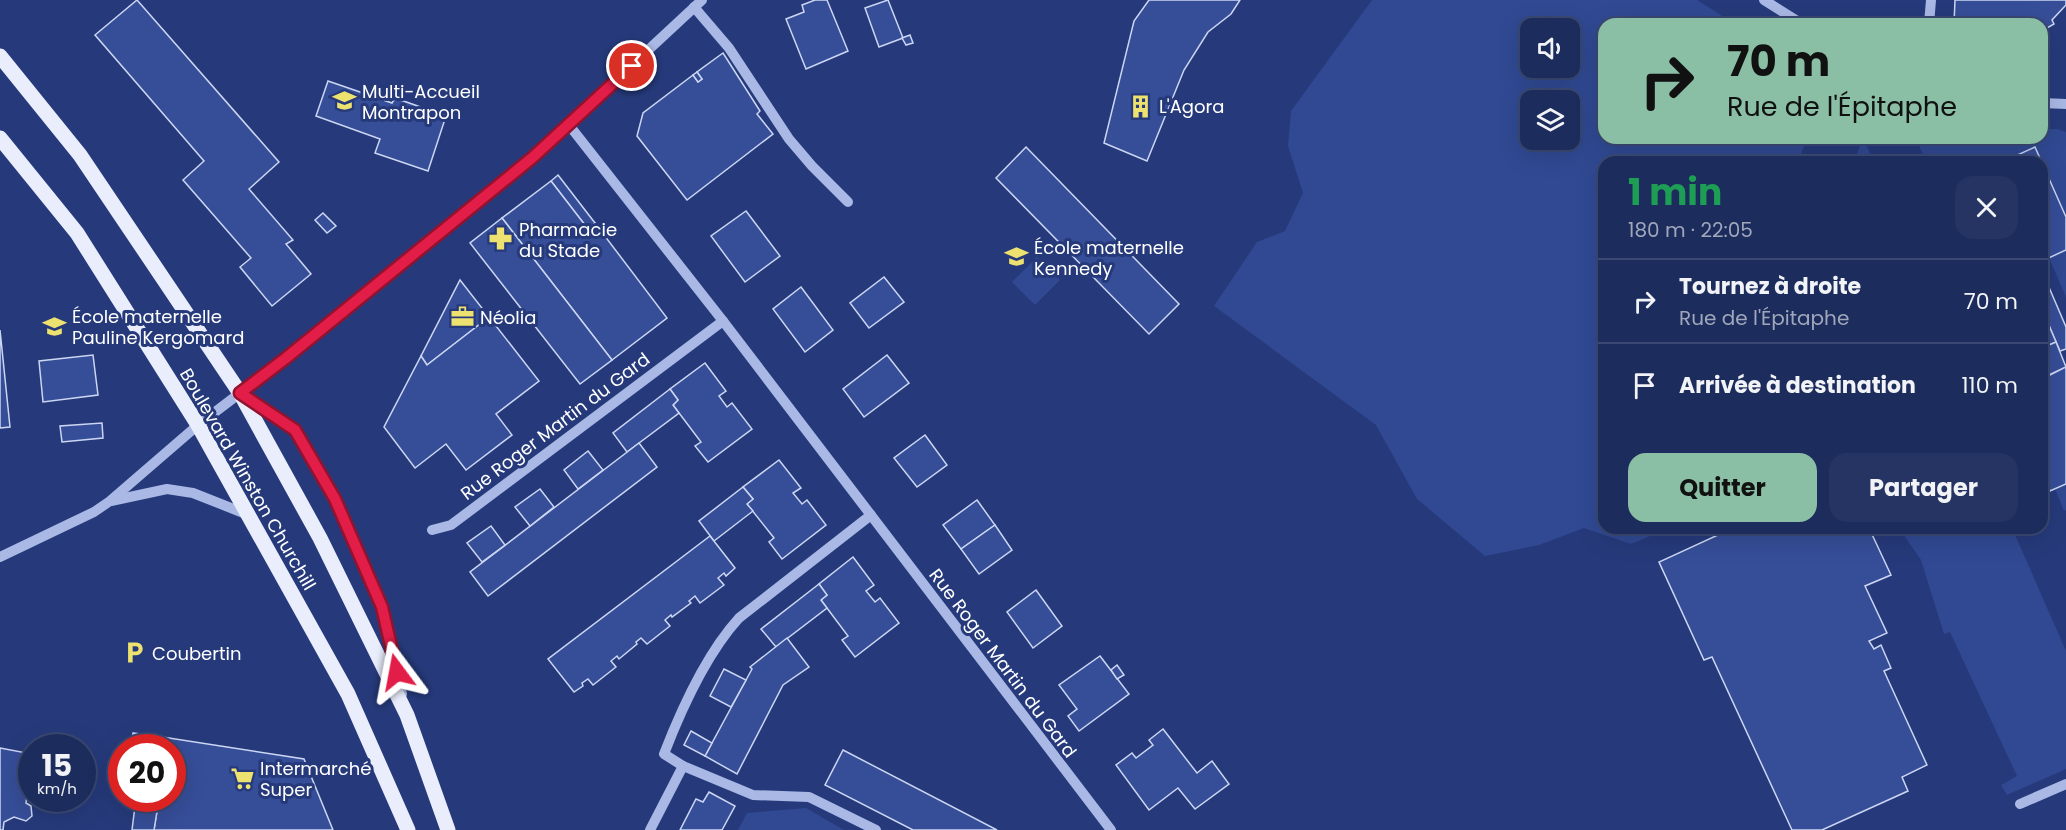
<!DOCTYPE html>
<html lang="fr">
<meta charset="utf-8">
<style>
:root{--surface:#1c2c5c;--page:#253462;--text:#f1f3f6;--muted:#a0a7bb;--line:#3a4872;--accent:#8abfa5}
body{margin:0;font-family:Poppins,sans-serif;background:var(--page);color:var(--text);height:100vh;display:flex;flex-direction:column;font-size:22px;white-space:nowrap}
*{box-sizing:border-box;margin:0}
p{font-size:20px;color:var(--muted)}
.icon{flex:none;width:33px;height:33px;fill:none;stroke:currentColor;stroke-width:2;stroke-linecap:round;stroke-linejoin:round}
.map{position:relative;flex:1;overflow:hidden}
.side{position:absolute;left:1598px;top:156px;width:450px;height:378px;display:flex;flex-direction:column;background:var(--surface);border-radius:18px;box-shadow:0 6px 24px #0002,0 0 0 2px var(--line)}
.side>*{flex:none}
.hud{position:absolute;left:1598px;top:18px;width:450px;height:126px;border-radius:18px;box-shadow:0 6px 24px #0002,0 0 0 2px var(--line);background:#8abfa5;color:#111;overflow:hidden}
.buttons{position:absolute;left:1520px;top:18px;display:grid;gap:12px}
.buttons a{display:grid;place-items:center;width:60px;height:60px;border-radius:12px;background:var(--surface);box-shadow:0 6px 24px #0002,0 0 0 2px var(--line);font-size:30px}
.speed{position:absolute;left:18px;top:734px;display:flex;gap:12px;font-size:30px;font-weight:700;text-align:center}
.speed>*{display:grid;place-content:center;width:78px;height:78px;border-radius:50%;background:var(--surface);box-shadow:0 6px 24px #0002,0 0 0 2px var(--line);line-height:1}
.speed small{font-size:15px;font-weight:400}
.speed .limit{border:9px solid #d22;background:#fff;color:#111}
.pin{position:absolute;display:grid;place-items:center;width:51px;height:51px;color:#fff;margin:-26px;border:3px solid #fff;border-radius:50%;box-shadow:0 2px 6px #0007}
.me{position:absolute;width:66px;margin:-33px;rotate:347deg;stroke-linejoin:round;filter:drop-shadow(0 0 4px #0008)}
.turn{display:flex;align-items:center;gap:21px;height:126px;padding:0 30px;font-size:27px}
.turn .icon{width:78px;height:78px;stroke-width:2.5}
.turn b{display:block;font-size:42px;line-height:51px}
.round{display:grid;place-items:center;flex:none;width:63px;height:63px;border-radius:18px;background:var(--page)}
.head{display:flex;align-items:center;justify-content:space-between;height:102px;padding:0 30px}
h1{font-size:36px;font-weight:700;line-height:45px;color:#1e9e55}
.primary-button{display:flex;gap:12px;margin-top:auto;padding:12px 30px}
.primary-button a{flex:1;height:69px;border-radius:18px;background:var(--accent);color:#111;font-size:24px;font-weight:700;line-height:69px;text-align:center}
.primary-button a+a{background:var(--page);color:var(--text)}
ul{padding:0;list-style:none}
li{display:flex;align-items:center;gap:18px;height:84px;padding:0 30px;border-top:2px solid var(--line)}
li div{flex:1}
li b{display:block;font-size:22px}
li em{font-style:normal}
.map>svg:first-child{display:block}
.green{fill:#304992;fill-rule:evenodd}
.building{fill:#364e98;stroke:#ccd6f3;stroke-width:1.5}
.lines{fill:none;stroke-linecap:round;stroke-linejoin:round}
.minor{stroke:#a9b8e4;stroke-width:10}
.major{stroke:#e9edfc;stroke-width:15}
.route-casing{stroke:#92132f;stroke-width:15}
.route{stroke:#e11d48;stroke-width:10}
.labels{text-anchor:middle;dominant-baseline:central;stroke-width:6;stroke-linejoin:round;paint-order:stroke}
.poi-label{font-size:18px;fill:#fff;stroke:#263a7b;text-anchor:start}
.street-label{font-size:18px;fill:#fff;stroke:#263a7b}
</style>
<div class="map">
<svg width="2066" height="830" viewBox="0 0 2066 830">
<rect width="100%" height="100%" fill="#263a7b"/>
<g class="green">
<path d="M 1372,0 L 1697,0 L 1735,24 L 1604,24 L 1604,138 L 1807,138 L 1798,162 L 1604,162 L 1604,528 L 1669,528 L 1631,544 L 1584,528 L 1539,545 L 1485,556 L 1417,499 L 1376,425 L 1214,306 L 1257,242 L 1285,231 L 1303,193 L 1288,146 L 1291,111 ZM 1569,28 L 1569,68 L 1530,68 L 1530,28 ZM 1569,100 L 1569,140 L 1530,140 L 1530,100 Z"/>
<polygon points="2042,129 2057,129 2066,132 2066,217 2035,148 2002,162 1926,162 1916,138 2042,138"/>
<polygon points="1863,138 1874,162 1854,162"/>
<polygon points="2066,250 2066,297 2049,258"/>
<polygon points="1037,257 1060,280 1035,305 1012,282"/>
<polygon points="2066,484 2066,510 2064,511 2055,489"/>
<polygon points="1899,528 2012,528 2066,651 2066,769 2007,795 2001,785 2017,776 1950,632 1944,634 1921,560"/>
<polygon points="806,808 844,830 738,830 747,813"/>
</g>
<g class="building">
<polygon points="137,0 279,162 249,189 293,240 286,244 311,274 272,306 240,267 251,258 183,180 204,161 95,35"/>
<polygon points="815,0 827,0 848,51 806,69 786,19 804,12 802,5"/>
<polygon points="888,0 903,38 879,47 865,8"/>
<polygon points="1149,0 1240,0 1231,14 1208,32 1184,70 1147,161 1104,143 1134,21"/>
<polygon points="1955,0 2066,0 2066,5 2052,20 2054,24 2042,31 2042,24 1954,24"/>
<polygon points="910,35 913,43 906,45 902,38"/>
<polygon points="723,53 760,111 757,114 773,134 687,200 637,136 643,113 693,75 698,82 702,79 697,72"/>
<polygon points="697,72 702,79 698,82 693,75"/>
<polygon points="328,81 392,103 395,98 446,116 428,171 375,153 380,139 316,116"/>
<polygon points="1026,147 1179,304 1149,334 996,178"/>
<polygon points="2035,147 2066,217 2066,250 2042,261 2042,162 2002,162"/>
<polygon points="558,175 595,223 588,229 551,181"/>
<polygon points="551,181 588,229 595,223 667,318 612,360 502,218"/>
<polygon points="746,211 780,256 745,282 711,236"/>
<polygon points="323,213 336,226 327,233 315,220"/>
<polygon points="502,218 612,360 580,384 470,243"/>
<polygon points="2042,271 2066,327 2066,349 2060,351 2042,309"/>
<polygon points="884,277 904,302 869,328 850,303"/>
<polygon points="460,280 489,317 427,365 421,356"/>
<polygon points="801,287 833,330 805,352 773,309"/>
<polygon points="2042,309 2056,342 2042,348"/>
<polygon points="489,317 539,381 496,414 512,435 466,470 446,444 415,468 384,427 421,356 427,365"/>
<polygon points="0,330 10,427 0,428"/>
<polygon points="2056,342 2066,367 2049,375 2042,359 2042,348"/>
<polygon points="93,355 98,395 43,402 39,361"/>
<polygon points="887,355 909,383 864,417 843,389"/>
<polygon points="705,363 726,391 719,396 727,407 732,403 752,429 708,462 695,446 701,442 673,405 678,400 670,389"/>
<polygon points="2066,367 2066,484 2050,491 2042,471 2042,379"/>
<polygon points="670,389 678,400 673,405 679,413 627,452 613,433"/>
<polygon points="102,423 103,438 62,442 60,426"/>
<polygon points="925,435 947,465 917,487 894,458"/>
<polygon points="639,443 657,467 488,596 470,572"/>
<polygon points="588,451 603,470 578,489 564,470"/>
<polygon points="779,460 801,488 793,493 802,504 807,500 826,525 782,559 769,542 774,538 747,504 753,499 743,487"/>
<polygon points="743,487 753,499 747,504 753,511 714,541 699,521"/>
<polygon points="540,489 554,507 530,526 515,507"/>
<polygon points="977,500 995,525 961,549 943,525"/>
<polygon points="995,525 1012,550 979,574 961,549"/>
<polygon points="491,526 505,545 482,562 467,543"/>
<polygon points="1733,528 1869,528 1891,575 1865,586 1887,633 1869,641 1874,649 1881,645 1891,668 1884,671 1927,765 1902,777 1908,791 1822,830 1792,830 1712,657 1704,660 1659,562"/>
<polygon points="710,536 735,568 726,576 724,573 718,578 724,585 700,603 695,596 689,601 691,603 672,617 671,615 665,620 670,626 647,644 641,638 636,642 637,644 619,659 617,656 611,661 616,667 593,685 588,679 582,683 583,686 574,692 548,659"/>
<polygon points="853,557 874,585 866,591 875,602 880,598 899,623 855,657 842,640 848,636 821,600 827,595 819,584"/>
<polygon points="819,584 827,595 821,600 827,608 776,647 761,629"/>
<polygon points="1036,590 1062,626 1033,648 1007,612"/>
<polygon points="787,638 809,667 783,685 737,774 705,756 752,669 750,667"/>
<polygon points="1100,656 1129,694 1079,731 1068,716 1077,709 1059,685"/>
<polygon points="1117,665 1124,675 1117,679 1111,670"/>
<polygon points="724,669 746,680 731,707 710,696"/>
<polygon points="1163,729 1197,773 1212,761 1229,784 1195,809 1178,788 1149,810 1116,765 1132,753 1136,758 1153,745 1149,740"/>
<polygon points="691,731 712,743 705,756 684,745"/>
<polygon points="133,733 156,736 154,747 131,747"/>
<polygon points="156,736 304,759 333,830 154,830 158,805 151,804 153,798 172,798 172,747 154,747"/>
<polygon points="0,748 32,754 26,803 31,806 32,816 26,821 14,817 4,822 3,830 0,830"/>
<polygon points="843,750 997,830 913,830 825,785"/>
<polygon points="709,792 735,806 722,830 680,830 696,799 703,802"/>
<polygon points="136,798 153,798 151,804 158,805 154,830 132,830"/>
</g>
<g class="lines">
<g class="minor">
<polyline points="1764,0 1802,24"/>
<polyline points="694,7 729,48 789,139 812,166 848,202"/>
<polyline points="1929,24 1931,0"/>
<polyline points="2042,103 2066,104"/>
<polyline points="569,125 723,321 1111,830"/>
<polyline points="243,394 295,430 335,499 382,607 402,694"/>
<polyline points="111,501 167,489 193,493 246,514"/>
<path d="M 871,515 L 739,618 C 707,653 681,710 664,754 L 683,766 L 753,795 L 809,797 L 876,830"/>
<polyline points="432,530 451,525 723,321"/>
<polyline points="0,557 94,512 110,501 198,425 286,358 532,158 702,0"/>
<polyline points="2020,804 2066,784"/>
<polyline points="650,830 683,766"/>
</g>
<g class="major">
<polyline points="0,56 80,155 240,393 320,538 407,715 448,830"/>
<polyline points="0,138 77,233 198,425 348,694 408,830"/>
</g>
</g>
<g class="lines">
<defs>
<polyline id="route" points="397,672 382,607 335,499 295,430 240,393 286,358 532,158 632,66"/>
</defs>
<use href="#route" class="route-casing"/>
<use href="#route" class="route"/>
</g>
<defs>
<symbol id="school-bare" viewBox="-9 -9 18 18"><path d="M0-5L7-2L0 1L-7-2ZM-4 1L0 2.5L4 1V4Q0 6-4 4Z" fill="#ede26f" stroke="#263a7b" stroke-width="2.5" paint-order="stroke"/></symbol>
<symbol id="building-bare" viewBox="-9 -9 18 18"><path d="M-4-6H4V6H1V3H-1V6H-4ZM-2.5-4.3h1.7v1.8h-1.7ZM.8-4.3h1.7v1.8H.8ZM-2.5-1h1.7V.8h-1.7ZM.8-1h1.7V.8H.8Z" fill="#ede26f" stroke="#263a7b" stroke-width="2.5" paint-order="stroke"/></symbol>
<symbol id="pharmacy-bare" viewBox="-9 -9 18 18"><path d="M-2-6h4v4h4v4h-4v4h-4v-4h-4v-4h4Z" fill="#ede26f" stroke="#263a7b" stroke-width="2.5" paint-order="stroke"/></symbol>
<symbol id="office-bare" viewBox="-9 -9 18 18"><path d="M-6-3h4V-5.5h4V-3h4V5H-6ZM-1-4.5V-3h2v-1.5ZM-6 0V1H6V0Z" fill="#ede26f" stroke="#263a7b" stroke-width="2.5" paint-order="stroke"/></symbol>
<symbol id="parking-bare" viewBox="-9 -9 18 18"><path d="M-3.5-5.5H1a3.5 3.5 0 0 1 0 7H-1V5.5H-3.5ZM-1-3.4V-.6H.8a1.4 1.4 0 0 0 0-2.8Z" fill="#ede26f" stroke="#263a7b" stroke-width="2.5" paint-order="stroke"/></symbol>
<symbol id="supermarket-bare" viewBox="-9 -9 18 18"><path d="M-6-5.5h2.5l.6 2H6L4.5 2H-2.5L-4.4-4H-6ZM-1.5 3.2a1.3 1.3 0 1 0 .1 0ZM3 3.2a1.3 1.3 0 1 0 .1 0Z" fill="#ede26f" stroke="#263a7b" stroke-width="2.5" paint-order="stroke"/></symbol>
</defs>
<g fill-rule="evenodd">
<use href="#school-bare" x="328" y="84" width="33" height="33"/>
<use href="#building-bare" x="1124" y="90" width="33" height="33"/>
<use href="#pharmacy-bare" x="484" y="222" width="33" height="33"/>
<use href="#school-bare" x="1000" y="240" width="33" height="33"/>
<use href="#office-bare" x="446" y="300" width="33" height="33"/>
<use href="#school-bare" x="38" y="310" width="33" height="33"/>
<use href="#parking-bare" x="118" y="636" width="33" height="33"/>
<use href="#supermarket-bare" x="226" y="762" width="33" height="33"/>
</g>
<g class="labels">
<g class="poi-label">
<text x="362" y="91">Multi-Accueil<tspan x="362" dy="21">Montrapon</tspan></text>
<text x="1159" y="106">L'Agora</text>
<text x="519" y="229">Pharmacie<tspan x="519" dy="21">du Stade</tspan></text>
<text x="1034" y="247">École maternelle<tspan x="1034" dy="21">Kennedy</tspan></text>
<text x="72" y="316">École maternelle<tspan x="72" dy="21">Pauline Kergomard</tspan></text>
<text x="480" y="317">Néolia</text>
<text x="152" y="653">Coubertin</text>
<text x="260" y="768">Intermarché<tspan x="260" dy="21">Super</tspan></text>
</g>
<g class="street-label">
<text transform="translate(555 426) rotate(-37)">Rue Roger Martin du Gard</text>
<text transform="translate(248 479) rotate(60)">Boulevard Winston Churchill</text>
<text transform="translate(1003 663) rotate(53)">Rue Roger Martin du Gard</text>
</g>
</g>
</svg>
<div class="buttons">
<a><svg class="icon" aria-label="sound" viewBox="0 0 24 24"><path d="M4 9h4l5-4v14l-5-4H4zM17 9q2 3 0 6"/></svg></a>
<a><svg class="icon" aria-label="layers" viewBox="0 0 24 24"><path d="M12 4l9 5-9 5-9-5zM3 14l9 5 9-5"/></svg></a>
</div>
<div class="speed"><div>15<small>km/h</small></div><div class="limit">20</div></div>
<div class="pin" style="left:632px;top:66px;background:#d93025"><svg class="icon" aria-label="arrive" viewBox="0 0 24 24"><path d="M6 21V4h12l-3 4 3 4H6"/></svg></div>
<svg class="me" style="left:397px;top:672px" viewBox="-20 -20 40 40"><path d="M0-17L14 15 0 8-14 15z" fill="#e11d48" stroke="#fff" stroke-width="4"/></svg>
<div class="hud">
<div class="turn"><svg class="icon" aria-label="right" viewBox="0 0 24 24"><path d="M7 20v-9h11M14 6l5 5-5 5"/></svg><div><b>70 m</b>Rue de l'Épitaphe</div></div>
</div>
<section class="side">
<div class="head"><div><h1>1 min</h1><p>180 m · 22:05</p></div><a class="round"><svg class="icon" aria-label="close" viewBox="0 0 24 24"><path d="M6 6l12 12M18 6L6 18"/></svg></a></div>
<ul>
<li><svg class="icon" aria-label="right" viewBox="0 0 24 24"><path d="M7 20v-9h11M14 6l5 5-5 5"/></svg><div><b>Tournez à droite</b><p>Rue de l'Épitaphe</p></div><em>70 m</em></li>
<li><svg class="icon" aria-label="arrive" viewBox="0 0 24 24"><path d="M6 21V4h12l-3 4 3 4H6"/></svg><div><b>Arrivée à destination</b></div><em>110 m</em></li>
</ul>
<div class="primary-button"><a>Quitter</a><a>Partager</a></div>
</section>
</div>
